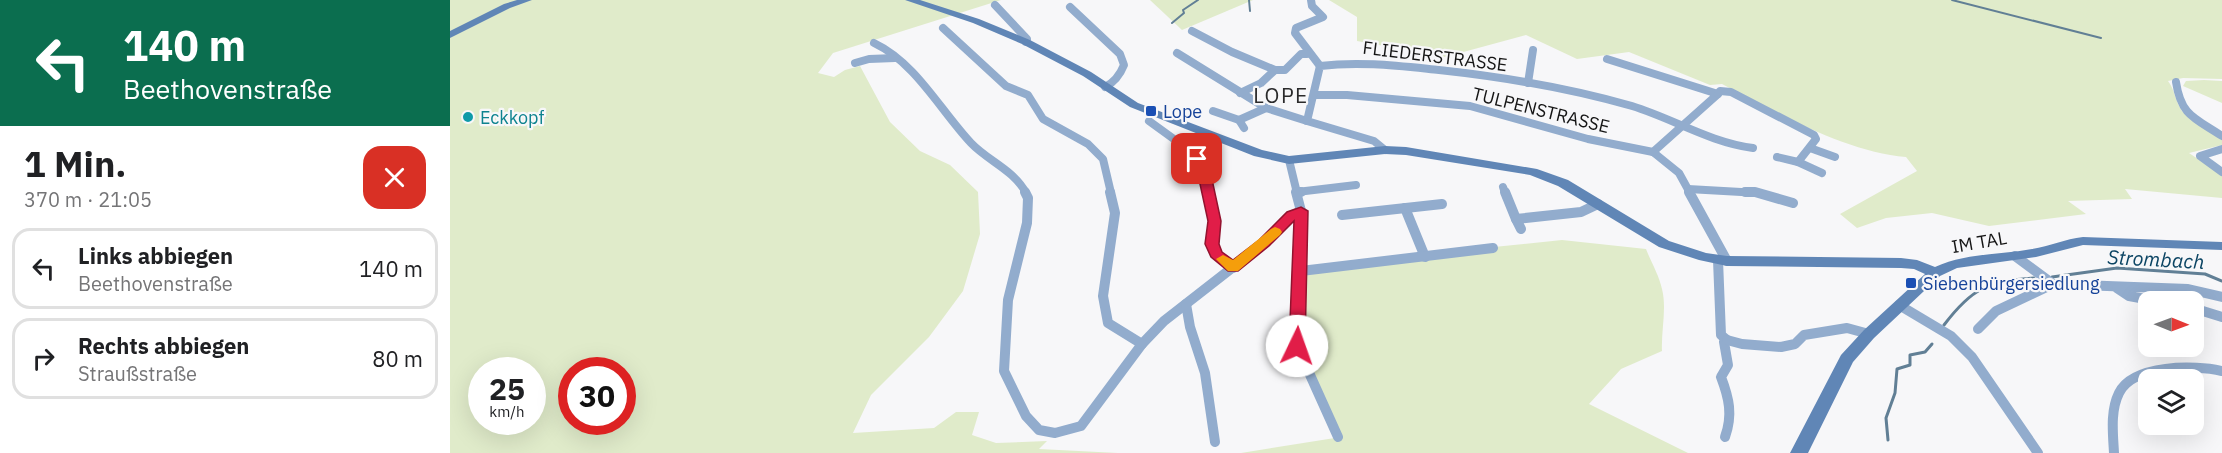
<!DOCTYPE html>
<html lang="de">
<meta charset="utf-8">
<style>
:root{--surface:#fff;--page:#f6f6f6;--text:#202124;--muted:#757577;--line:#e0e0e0}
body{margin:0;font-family:"IBM Plex Sans",sans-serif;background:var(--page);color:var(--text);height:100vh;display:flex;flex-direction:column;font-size:22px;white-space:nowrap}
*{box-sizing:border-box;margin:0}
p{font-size:20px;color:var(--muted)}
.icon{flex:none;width:33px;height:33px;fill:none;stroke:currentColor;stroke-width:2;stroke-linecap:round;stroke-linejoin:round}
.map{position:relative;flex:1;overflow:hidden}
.drawer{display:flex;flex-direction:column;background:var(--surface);width:450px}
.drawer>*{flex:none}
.top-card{background:#0b6e4f;color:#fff;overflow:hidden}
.needle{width:39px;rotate:91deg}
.fabs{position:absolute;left:1688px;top:291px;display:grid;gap:12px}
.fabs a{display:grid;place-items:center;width:66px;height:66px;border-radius:12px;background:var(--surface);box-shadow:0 6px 24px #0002;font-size:30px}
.speed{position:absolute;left:18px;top:357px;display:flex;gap:12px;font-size:30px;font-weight:700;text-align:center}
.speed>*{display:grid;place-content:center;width:78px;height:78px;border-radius:50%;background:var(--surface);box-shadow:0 6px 24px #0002;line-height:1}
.speed small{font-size:15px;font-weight:400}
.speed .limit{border:9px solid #d22;background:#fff;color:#111}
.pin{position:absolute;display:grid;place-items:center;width:51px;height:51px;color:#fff;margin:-26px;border-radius:12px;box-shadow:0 3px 9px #0006}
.me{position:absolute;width:66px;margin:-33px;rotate:3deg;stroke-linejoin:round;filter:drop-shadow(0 0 4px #0008)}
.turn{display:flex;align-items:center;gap:21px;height:126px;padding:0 24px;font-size:27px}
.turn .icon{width:78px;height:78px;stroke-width:2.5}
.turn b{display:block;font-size:42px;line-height:51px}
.round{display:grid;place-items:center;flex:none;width:63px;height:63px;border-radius:18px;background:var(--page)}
.headline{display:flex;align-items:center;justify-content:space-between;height:102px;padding:0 24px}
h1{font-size:36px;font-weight:700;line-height:45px}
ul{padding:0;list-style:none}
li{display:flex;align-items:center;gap:18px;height:81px;margin:0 12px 9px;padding:0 12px;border:3px solid var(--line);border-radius:18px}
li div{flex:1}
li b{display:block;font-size:22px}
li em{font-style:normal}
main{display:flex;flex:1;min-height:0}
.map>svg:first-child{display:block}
.green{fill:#e0ebca;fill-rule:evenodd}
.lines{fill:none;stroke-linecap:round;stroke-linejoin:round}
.stream-far1{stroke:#617f95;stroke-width:2}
.stream{stroke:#617f95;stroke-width:3}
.street-far1{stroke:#92accd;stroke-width:8}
.street{stroke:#92accd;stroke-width:10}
.secondary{fill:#6086b6;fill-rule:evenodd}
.route{fill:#e11d48;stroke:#92132f;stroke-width:1.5}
.slow{fill:#f59e0b}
.transit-dot{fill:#1a4fb4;stroke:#f7f7f9;stroke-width:2}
.culture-dot{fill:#0f9aa8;stroke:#f7f7f9;stroke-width:2}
.labels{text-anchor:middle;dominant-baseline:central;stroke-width:4.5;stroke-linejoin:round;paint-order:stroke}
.street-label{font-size:18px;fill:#151515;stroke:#f7f7f9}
.transit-label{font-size:18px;fill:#164399;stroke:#f7f7f9;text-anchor:start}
.culture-label{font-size:18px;fill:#0d838f;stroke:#f7f7f9;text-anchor:start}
.water-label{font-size:20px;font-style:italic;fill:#0b4463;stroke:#f7f7f9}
.quarter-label{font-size:21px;letter-spacing:1.5px;fill:#2a2a2b;stroke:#f7f7f9}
</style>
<main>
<section class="drawer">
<div class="top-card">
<div class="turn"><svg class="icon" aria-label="left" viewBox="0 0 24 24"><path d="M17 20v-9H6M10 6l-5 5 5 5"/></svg><div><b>140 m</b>Beethovenstraße</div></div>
</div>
<div class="headline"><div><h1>1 Min.</h1><p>370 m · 21:05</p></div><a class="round" style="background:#d93025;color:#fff"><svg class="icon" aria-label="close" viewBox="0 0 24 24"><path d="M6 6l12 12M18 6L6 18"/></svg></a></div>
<ul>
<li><svg class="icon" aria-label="left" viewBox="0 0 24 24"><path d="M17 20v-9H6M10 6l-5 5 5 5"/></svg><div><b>Links abbiegen</b><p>Beethovenstraße</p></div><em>140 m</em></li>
<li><svg class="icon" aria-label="right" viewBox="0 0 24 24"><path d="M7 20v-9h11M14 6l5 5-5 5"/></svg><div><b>Rechts abbiegen</b><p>Straußstraße</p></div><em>80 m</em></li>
</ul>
</section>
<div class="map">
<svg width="1772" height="453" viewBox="0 0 1772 453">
<rect width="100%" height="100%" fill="#f7f7f9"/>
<g class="green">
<path d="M 0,0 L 551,0 L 383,53 L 368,73 L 384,77 L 395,70 L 410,66 L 440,122 L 470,151 L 500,165 L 528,192 L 530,234 L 513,291 L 479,337 L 421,395 L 403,433 L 484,428 L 506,412 L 529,412 L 522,435 L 546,443 L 597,441 L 589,449 L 668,453 L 0,453 ZM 32,370 L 82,370 L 82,422 L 32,422 ZM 122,370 L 172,370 L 172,422 L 122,422 Z"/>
<polygon points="700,0 803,0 732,30"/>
<path d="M 879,0 L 1772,0 L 1772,79 L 1733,78 L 1718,81 C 1725,90 1725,101 1732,111 C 1741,122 1760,131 1772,139 L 1772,145 L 1739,153 L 1772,175 L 1772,198 L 1675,189 L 1682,199 L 1618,201 L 1636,214 L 1539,226 L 1482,213 L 1436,218 L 1407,228 L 1390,214 L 1467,171 L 1456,157 C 1395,152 1326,112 1272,84 L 1260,85 L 1179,52 L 1127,59 L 1076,35 L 995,57 L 907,41 L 907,17 Z"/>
<polygon points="1754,80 1772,81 1772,103 1733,86 1736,81"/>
<path d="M 1112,240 L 1196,249 C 1201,262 1209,275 1212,289 C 1217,309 1211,330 1212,351 L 1171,369 L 1139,404 L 1238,453 L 791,453 L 891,437 L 849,346 L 855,275 L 1044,247 Z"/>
</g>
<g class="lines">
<g class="stream-far1">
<polyline points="799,0 800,11"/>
<polyline points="1502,0 1651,38"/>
<polyline points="722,23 734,13 733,10 748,0"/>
</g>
<g class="stream">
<polyline points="1602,277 1667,268 1755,274 1772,281"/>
<path d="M 1494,325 C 1522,288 1538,281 1584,278"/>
<polyline points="1438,440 1436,418 1445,393 1447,369 1460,365 1460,355 1475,352 1482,344"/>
</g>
<g class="street-far1">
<polyline points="861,0 862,6 873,17 846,28 845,33 870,66"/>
<polyline points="545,5 577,39 576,42"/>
<path d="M 620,7 L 670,54 L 674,65 C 670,75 665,82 655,87"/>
<polyline points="493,28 556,86 578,95 593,119 638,144 653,159 661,193"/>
<polyline points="742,31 782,52 825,70"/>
<path d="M 424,43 C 466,63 490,110 521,143 C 538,161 564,170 576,193"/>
<polyline points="727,53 816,108 857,121"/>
<polyline points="1157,59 1268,94 1203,152"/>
<polyline points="405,63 419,59 445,58"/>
<path d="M 1726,82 C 1731,116 1745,118 1772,136"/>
<polyline points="1078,83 1083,50"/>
<polyline points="790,93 811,83 825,70 835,70 851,54 857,54"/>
<polyline points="1268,94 1270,91 1281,92 1364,135 1366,139 1348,162 1372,173"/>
<polyline points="864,95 897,95 1020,106 1138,139 1203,152 1229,173 1240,193"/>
<polyline points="763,111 789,120"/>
<polyline points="699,121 739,150 754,170 759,193"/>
<polyline points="794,128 789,120 816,108"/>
<polyline points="1360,148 1385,157"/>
<polyline points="1772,149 1750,156 1772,172"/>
<path d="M 935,150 L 924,141 L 857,121 L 870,66 C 910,61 949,66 989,70 C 1054,77 1119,88 1182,106 C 1224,119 1259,142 1303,148"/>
<polyline points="1327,157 1348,162"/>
<polyline points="839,160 847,193"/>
<polyline points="1053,187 1055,193"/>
<polyline points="1238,189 1309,193"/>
<polyline points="847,192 906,185"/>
</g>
<g class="street">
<polyline points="575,192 578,198 577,223 558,300 554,371 576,416 589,430 605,433 631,426 692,344 714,321 814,243 842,215 851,211 846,192"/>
<polyline points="660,192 665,213 653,296 658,323 692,344"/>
<polyline points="759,192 765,221 763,244 766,254 783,268"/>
<polyline points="847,192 851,192"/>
<polyline points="1055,192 1066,219"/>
<polyline points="1239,192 1277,261"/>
<polyline points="1295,192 1305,192 1343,203"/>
<polyline points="955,208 975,257"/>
<polyline points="851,211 847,346 888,437"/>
<polyline points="892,215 992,204"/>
<polyline points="1071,229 1066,219 1131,212 1148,204"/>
<path d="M 1268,260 L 1271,335 L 1277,340 L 1274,342 L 1278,365 L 1271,377 C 1279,398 1283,415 1275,437"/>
<polyline points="851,271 1043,248"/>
<polyline points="1603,284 1738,289 1772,297"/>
<polyline points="1667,288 1679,296 1712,302"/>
<polyline points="736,304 740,327 755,373 765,442"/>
<polyline points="1449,305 1501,336 1522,357 1588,453"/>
<polyline points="1743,308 1772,317"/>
<polyline points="1528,329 1546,311 1603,284 1565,256"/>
<polyline points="1277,340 1292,344 1331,347 1345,344 1354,335 1397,328 1419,334"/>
<path d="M 1664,453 C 1663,434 1660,411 1669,393 C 1683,364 1745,365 1772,371"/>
</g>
<g class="secondary">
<polygon points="67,0 82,0 60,8 0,38 0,31 54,4"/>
<path d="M 455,0 L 470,0 L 529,19 L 580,40 L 641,72 L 688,103 L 812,150 L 839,156 L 935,146 L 956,147 L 1087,169 L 1118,180 L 1219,241 L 1256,253 L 1277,256 L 1451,258 L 1467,260 L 1485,267 C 1515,253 1550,255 1582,249 C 1600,246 1615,239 1633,237 L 1772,242 L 1772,250 L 1633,245 L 1586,257 L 1507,268 L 1490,276 L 1424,338 L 1403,362 L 1358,453 L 1340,453 L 1391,355 L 1414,330 L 1475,274 L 1464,269 L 1451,268 L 1277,266 L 1249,260 L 1209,247 L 1108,186 L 1080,175 L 956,155 L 935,154 L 839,164 L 804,156 L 680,107 L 633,76 L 572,44 L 523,23 Z"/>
</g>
</g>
<polygon class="route" points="747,155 752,157 760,170 771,221 769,244 772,252 783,260 809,240 837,212 851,207 858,211 855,346 852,350 841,350 839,346 844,221 819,246 788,271 778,271 761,257 755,244 758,221 747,170 741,159"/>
<polygon class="slow" points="825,227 830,229 832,232 830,235 788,271 778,271 766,259 773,255 783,260 821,229"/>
<g class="transit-dot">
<rect x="695" y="105" width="12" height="12" rx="3"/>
<rect x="1455" y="277" width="12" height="12" rx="3"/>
</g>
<circle class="culture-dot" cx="18" cy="117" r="6"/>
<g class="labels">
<g class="street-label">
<text transform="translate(985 56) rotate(7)">FLIEDERSTRASSE</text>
<text transform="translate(1091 110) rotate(14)">TULPENSTRASSE</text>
<text transform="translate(1529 242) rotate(-10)">IM TAL</text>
</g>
<g class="transit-label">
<text x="713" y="111">Lope</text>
<text x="1473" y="283">Siebenbürgersiedlung</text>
</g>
<g class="culture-label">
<text x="30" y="117">Eckkopf</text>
</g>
<g class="water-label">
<text transform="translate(1706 259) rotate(3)">Strombach</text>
</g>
<g class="quarter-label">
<text x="831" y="95">LOPE</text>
</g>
</g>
</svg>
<div class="fabs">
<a><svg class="needle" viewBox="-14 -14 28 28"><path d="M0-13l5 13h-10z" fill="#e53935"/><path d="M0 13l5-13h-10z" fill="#757577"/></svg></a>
<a><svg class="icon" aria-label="layers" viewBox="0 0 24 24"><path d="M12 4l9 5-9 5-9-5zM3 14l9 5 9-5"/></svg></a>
</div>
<div class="speed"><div>25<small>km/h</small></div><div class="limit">30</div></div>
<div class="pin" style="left:747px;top:159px;background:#d93025"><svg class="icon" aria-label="arrive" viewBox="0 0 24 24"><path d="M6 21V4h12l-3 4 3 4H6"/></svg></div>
<svg class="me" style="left:847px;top:346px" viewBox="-20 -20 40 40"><circle r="19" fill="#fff"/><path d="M0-13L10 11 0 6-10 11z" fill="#e11d48"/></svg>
</div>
</main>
